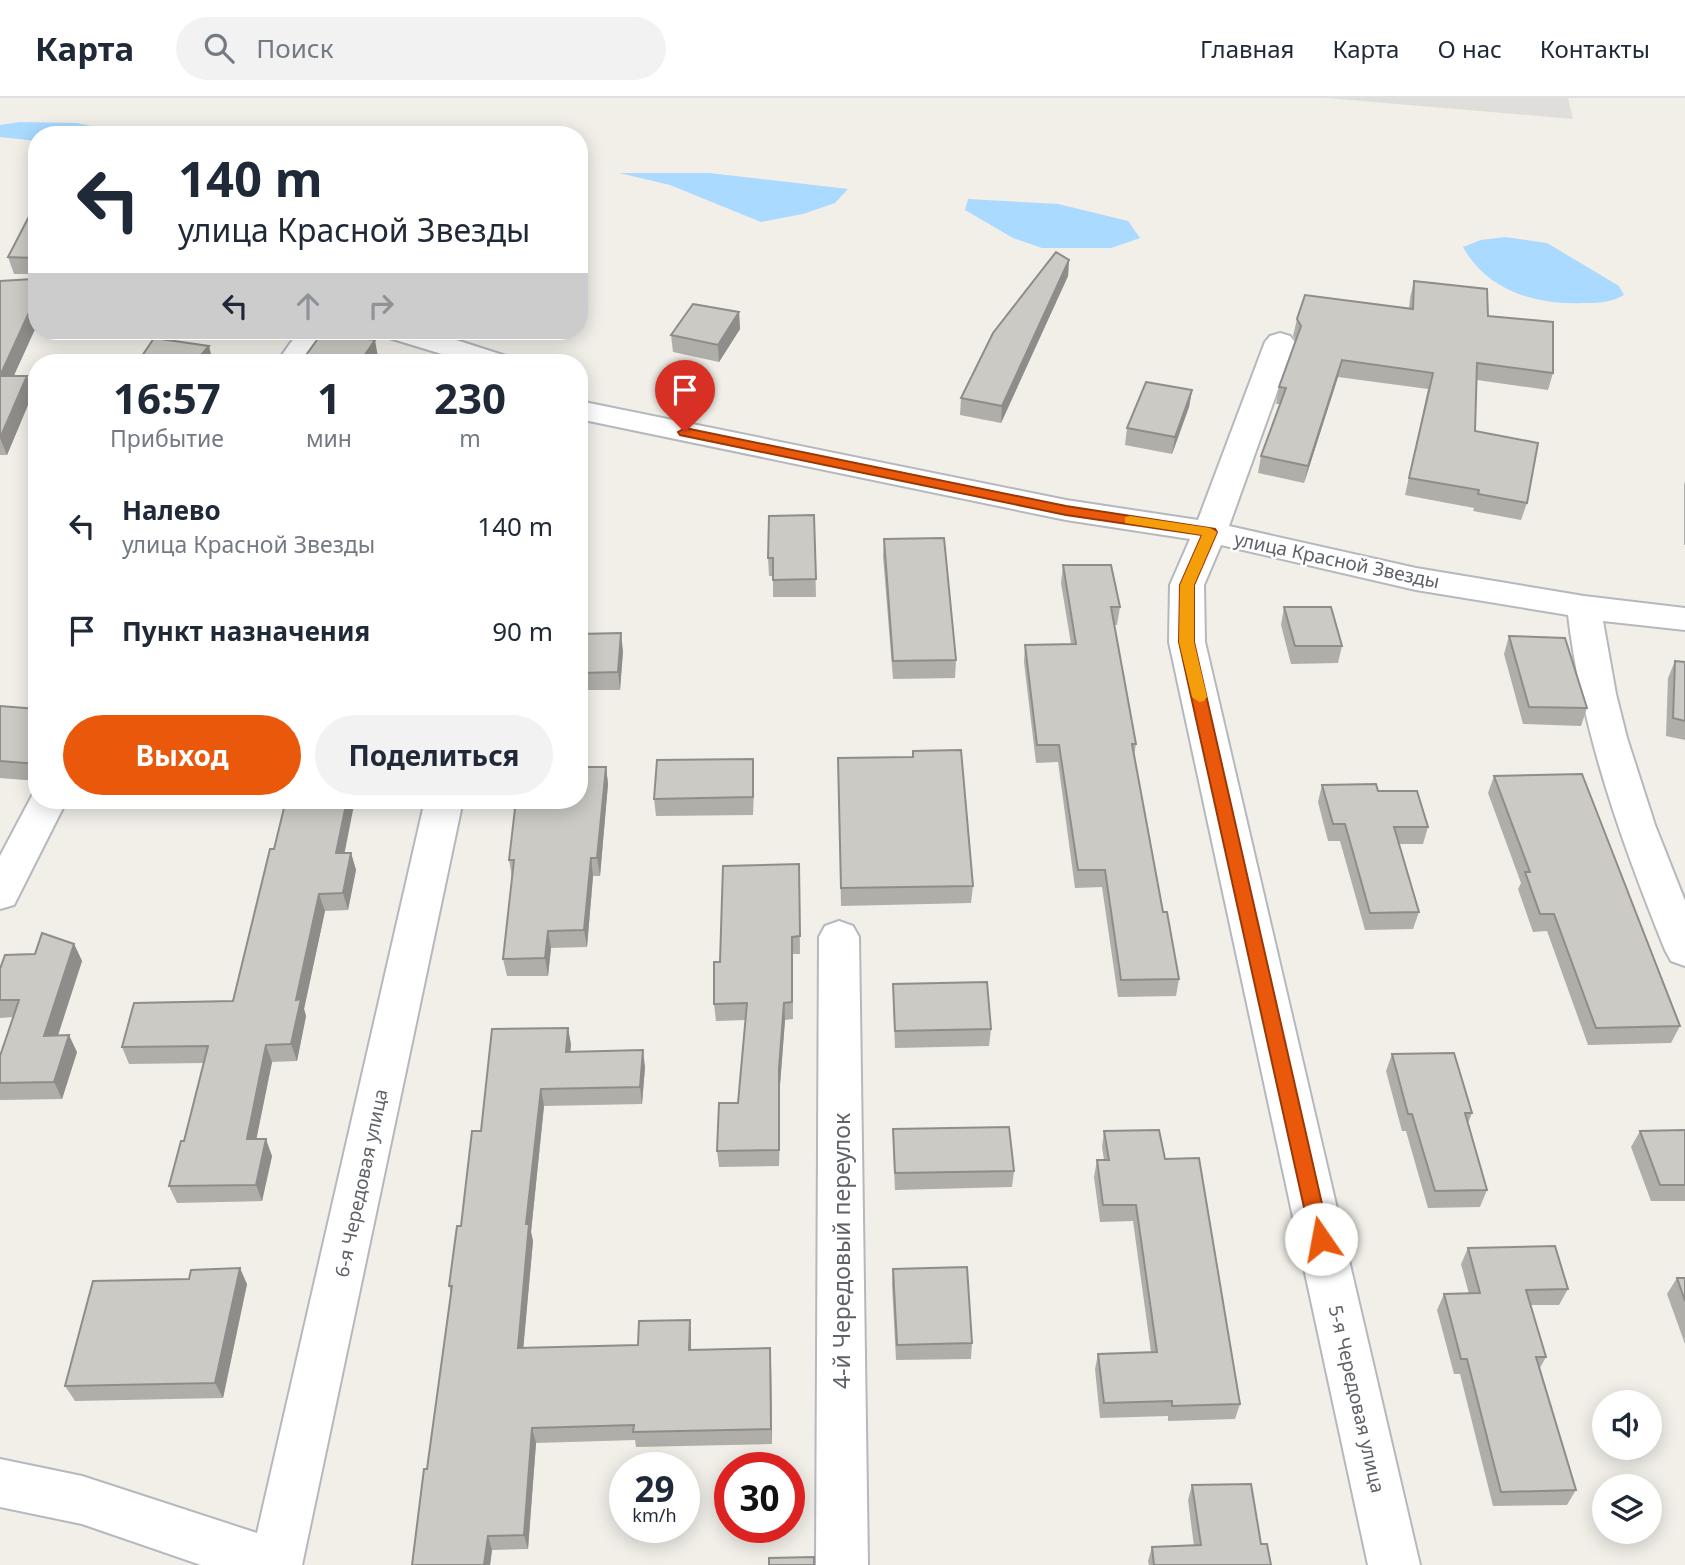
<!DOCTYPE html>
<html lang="ru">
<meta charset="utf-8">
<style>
:root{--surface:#fff;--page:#f2f2f3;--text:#1f2937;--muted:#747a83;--line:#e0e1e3;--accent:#ea580c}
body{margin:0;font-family:"Noto Sans",sans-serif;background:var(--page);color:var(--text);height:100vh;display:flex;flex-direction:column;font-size:26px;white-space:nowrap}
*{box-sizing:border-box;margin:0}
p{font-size:23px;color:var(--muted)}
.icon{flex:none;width:38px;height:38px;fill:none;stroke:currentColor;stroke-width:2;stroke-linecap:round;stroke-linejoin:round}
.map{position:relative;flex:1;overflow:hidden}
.drawer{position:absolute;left:28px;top:256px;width:560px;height:455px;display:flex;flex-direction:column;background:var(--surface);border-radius:28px;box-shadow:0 4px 18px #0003}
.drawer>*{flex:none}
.guide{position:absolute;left:28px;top:28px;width:560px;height:214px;border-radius:28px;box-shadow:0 4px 18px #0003;background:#fff;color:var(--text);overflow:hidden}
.controls{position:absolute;left:1592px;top:1292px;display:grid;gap:14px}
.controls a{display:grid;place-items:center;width:70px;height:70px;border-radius:50%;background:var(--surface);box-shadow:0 4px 18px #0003;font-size:35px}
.speed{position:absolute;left:609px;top:1354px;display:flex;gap:14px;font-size:35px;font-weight:700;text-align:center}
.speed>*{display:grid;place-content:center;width:91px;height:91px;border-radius:50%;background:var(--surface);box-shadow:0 4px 18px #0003;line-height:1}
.speed small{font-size:18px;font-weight:400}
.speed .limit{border:10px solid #d22;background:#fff;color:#111}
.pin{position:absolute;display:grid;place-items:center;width:60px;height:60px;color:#fff;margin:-72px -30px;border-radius:50% 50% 50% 0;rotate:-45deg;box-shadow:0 0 7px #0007}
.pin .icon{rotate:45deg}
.me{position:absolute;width:77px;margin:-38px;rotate:348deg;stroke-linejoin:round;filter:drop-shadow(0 0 5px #0008)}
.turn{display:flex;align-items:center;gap:24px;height:147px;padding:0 35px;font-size:32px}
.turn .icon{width:91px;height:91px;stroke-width:2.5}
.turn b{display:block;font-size:49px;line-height:60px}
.lanes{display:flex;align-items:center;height:66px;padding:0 35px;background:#0003;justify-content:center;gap:35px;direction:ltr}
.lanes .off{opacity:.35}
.eta{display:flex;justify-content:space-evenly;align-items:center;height:119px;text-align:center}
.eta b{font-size:42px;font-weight:700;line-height:49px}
.action{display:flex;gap:14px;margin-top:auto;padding:14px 35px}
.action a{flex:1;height:80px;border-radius:42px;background:var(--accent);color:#fff;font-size:28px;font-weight:700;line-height:80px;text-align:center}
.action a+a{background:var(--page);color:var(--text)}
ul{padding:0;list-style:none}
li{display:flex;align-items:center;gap:21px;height:105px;padding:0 35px}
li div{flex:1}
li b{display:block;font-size:26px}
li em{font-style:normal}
header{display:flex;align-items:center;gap:42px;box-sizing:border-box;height:98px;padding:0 35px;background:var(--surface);border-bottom:2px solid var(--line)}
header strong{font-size:33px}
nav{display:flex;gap:38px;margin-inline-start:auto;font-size:24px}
.search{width:490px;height:63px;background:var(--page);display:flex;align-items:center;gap:18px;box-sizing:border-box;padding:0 24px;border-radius:38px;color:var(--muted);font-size:26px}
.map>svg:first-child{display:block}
.industrial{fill:#e0deda}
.water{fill:#aadaff}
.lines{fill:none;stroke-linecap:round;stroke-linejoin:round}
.street-casing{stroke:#b5b8bc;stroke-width:4}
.street{fill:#fff;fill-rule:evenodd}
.wall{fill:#afaea9}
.shaded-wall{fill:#8f8d8a}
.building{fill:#cccac5;stroke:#8f8d8a;stroke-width:2}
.route{fill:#ea580c;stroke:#983908;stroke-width:2}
.slow{fill:#f59e0b}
.labels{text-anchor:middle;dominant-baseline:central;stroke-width:5;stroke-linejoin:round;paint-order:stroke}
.street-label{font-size:19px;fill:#5f6368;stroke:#fff}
.near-street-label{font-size:23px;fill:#5f6368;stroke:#fff}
</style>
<header>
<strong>Карта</strong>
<div class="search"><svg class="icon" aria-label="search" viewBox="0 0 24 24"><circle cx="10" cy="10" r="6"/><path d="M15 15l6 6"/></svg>Поиск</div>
<nav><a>Главная</a><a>Карта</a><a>О нас</a><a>Контакты</a></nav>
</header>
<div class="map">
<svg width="1685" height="1467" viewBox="0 0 1685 1467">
<rect width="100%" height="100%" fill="#f1efe8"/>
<polygon class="industrial" points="1327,0 1568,0 1573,21"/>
<g class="water">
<polygon points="20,24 77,25 135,37 37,37 37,43 0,39 0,27"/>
<polygon points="619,75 709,75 848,91 835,105 803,116 761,124 670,87"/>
<polygon points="968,101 1058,106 1128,123 1140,140 1111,150 1042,150 1013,140 965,112"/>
<path d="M 1505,139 L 1547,145 L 1619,188 L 1624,197 C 1609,205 1599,205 1583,205 C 1536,207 1487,193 1463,149 L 1481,142 Z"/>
</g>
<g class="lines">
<defs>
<g id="street">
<polygon points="299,233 328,233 307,264 277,264"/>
<polygon points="381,233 428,233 506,258 510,264 468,264 386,239"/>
<path d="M 1280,235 L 1290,238 L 1295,244 L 1229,428 L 1416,470 L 1584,498 L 1685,510 L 1685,532 L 1603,523 L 1616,596 L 1627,640 L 1655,727 L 1685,803 L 1685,868 L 1671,863 L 1665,852 C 1621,743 1582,634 1568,517 L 1416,492 L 1221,447 L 1204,487 L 1205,544 L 1420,1467 L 1368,1467 L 1169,544 L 1170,487 L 1190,441 L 1066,422 L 579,321 L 579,303 L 1066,402 L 1198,422 L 1265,244 L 1270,238 Z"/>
<polygon points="35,692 37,692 37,702 67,702 14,807 0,811 0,758"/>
<polygon points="425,702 463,702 302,1467 201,1467 82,1426 0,1409 0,1361 82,1378 257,1435"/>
<polygon points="839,823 853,828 859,839 868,1467 816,1467 819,839 825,828"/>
</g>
</defs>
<use href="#street" class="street-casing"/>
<use href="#street" class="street"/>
</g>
<g class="wall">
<polygon points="37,103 37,197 14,278 27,278 33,295 7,357 0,357 0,183 33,181 33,176 14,176 8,159"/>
<polygon points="1069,162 1068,178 1001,325 960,317 961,300"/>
<polygon points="1414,183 1488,218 1553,275 1548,292 1477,282 1475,333 1527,405 1521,422 1473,413 1474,410 1405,397 1428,291 1338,279 1304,385 1258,375 1261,358 1280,306 1276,306 1279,289 1296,242 1293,238 1297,221 1409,211 1410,200"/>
<polygon points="739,214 740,231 719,264 673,254 671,237"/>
<polygon points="1192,292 1189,309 1172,356 1125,347 1127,330"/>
<polygon points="1685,383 1685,447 1684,447 1684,387"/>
<polygon points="814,417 816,499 773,499 773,478 769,478 768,460"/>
<polygon points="884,441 956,562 955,580 893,581 883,458"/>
<polygon points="1063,467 1120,509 1117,527 1114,527 1136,646 1134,657 1163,814 1179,881 1176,898 1118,899 1102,789 1075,790 1058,664 1036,665 1024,564 1025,547 1071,546 1061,485"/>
<polygon points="1284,509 1342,548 1338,565 1291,566 1281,527"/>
<polygon points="579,536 623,553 620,592 585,592 579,666"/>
<polygon points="1509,538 1587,610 1581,628 1523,626 1504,556"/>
<polygon points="1675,563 1685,564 1685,642 1666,638 1668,580"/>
<polygon points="0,608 37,611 37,683 0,680"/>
<polygon points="838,660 973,788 971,805 841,808"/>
<polygon points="753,661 753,717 656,718 654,701"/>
<polygon points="606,669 608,686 600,778 593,778 587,849 551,850 548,878 507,878 503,861 512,779 509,762"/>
<polygon points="1494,678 1680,928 1671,945 1588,947 1547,833 1533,834 1518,791 1521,785 1488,695"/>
<polygon points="1322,687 1378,693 1428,729 1423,746 1399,746 1419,814 1413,831 1365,832 1340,743 1328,743 1318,704"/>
<polygon points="274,751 351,755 356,772 348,812 325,813 304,911 306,918 297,963 272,964 256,1041 272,1058 262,1103 177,1105 169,1088 184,1043 204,965 129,966 122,949 233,903"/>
<polygon points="799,766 800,856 793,856 793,921 785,922 780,987 779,1068 719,1069 717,1053 738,1005 746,922 716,923 714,906 720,864"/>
<polygon points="74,846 82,863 58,938 77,954 62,1001 0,1002 0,958 13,919 0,920 0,871 35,856"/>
<polygon points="893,886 991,931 989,948 895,950 893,903"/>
<polygon points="568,930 571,947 570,954 645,969 642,1006 544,1008 531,1134 533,1143 523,1250 638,1247 690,1222 691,1238 691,1252 771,1266 772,1346 636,1349 635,1342 536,1345 528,1451 492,1452 490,1467 412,1467 427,1371 451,1195 449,1188 481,1033"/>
<polygon points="1392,956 1472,1015 1468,1025 1487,1092 1480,1109 1428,1110 1406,1033 1402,1033 1386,973"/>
<polygon points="893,1031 1014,1073 1012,1089 895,1092 893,1048"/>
<polygon points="1685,1032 1685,1103 1651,1103 1631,1049 1640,1033"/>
<polygon points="1104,1033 1165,1061 1240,1306 1235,1321 1168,1323 1168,1318 1100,1320 1095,1271 1098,1256 1151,1254 1133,1123 1100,1124 1094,1079 1097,1062 1104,1062 1102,1049"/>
<polygon points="1468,1150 1568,1191 1559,1207 1531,1207 1546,1259 1540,1270 1576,1392 1567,1407 1493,1408 1460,1276 1454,1276 1437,1212 1444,1196 1469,1196 1461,1166"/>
<polygon points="893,1171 972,1245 971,1261 896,1262 892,1186"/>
<polygon points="1677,1180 1685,1180 1685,1246 1667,1196"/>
<polygon points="247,1186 223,1300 75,1303 65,1288"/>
<polygon points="1192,1387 1261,1446 1271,1467 1149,1467 1148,1463 1152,1449 1194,1448 1188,1402"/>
</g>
<g class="shaded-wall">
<polygon points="1069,162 1068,178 1001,325 1002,308"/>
<polygon points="37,197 37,227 6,295 0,278"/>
<polygon points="739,214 740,231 719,264 718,247"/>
<polygon points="375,242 378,259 375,264 360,264"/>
<polygon points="209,248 213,264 195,264"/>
<polygon points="1342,262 1338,279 1304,385 1308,368"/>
<polygon points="27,278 33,295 7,357 0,340"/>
<polygon points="1192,292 1189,309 1172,356 1175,339"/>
<polygon points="621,535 623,553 620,592 618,574"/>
<polygon points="583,575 585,592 579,666 579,620"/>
<polygon points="753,661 754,678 753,717"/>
<polygon points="606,669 608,686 600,778 597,760"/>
<polygon points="347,702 355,702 341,773 336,755"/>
<polygon points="351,755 356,772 348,812 343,795"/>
<polygon points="591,760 593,778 587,849 584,832"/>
<polygon points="319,796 325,813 304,911 306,918 297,963 291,946 296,902"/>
<polygon points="548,833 551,850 548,878 545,860"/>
<polygon points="74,846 82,863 52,955 44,938"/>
<polygon points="784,905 785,922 780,987 779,1068 779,970"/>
<polygon points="568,930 571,947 569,971 566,954"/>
<polygon points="69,937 77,954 62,1001 54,984"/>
<polygon points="266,947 272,964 253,1058 247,1041"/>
<polygon points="643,952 645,969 642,1006 640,989"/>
<polygon points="541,991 544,1008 531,1134 533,1143 522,1265 518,1250 526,1126"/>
<polygon points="266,1041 272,1058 262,1103 256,1087"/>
<polygon points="240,1170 247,1186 223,1300 215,1285"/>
<polygon points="690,1222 691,1238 691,1268 689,1252"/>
<polygon points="770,1250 771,1266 772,1346 771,1331"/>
<polygon points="532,1330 536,1345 528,1451 524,1437"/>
<polygon points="488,1438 492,1452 490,1467 484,1467"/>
</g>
<g class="building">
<polygon points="37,103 37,197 0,278 0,183 33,181 33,160 8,159"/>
<polygon points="1056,154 1069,162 1002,308 961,300 993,235"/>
<polygon points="1414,183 1487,191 1488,218 1553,224 1553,275 1477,265 1475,333 1538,345 1527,405 1478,396 1479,392 1409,380 1433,275 1342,262 1308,368 1261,358 1286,290 1279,289 1301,228 1297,221 1305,197 1413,211"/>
<polygon points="693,206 739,214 718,247 671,237"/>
<polygon points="322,235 375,242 360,264 301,264"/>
<polygon points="154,240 209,248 195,264 138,264"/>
<polygon points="0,278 27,278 0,340"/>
<polygon points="1146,284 1192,292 1175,339 1127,330"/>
<polygon points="814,417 816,481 773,482 773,460 768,460 769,418"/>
<polygon points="944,440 956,562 893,563 884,441"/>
<polygon points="1063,467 1111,467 1120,509 1111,509 1136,646 1132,646 1163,814 1167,814 1179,881 1121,882 1105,772 1078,772 1059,647 1037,647 1025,547 1076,546"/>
<polygon points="1284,509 1331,509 1342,548 1295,548"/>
<polygon points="621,535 618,574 583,575 579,620 579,536"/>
<polygon points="1509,538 1565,540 1587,610 1529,609"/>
<polygon points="1675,563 1685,564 1685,623 1673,620"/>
<polygon points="0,608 37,611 37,666 0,663"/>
<polygon points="961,652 973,788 841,790 838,660 913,659 913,653"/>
<polygon points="753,661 753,699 654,701 657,662"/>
<polygon points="579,669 606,669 597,760 591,760 584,832 548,833 545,860 503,861 514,762 509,762 516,702 579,702"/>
<polygon points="1582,676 1680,928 1596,930 1554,816 1540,816 1525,774 1530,774 1494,678"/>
<polygon points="1376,686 1378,693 1417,693 1428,729 1394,729 1419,814 1370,815 1345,726 1333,726 1322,687"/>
<polygon points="286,702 347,702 336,755 351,755 343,795 319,796 296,902 301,901 291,946 266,947 247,1041 266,1041 256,1087 169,1088 181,1043 184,1043 208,948 122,949 134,905 233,903 270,751 274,751"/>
<polygon points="799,766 800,838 792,839 792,904 784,905 779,970 779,1052 717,1053 719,1005 738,1005 747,905 714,906 714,864 720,864 723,768"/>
<polygon points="42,835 74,846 44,938 69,937 54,984 0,985 0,958 19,902 0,902 0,871 5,857 35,856"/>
<polygon points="987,884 991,931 895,933 893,886"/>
<polygon points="568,930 566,954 643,952 640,989 541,991 526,1126 529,1126 518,1250 638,1247 639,1223 690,1222 689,1252 770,1250 771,1331 633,1334 634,1327 532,1330 524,1437 488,1438 484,1467 412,1467 424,1371 427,1371 452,1188 449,1188 457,1128 461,1128 472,1033 481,1033 492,931"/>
<polygon points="1454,955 1472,1015 1465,1015 1487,1092 1435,1093 1412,1016 1408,1016 1392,956"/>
<polygon points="1009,1029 1014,1073 895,1075 893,1031"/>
<polygon points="1159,1032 1165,1061 1199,1060 1240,1306 1172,1308 1172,1303 1104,1305 1098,1256 1157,1254 1136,1107 1103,1107 1097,1062 1109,1062 1104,1033"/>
<polygon points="1685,1032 1685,1087 1660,1087 1640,1033"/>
<polygon points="1555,1148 1568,1191 1526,1192 1546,1259 1536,1259 1576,1392 1501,1394 1467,1261 1461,1261 1444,1196 1480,1195 1468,1150"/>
<polygon points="967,1169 972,1245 897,1247 893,1171"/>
<polygon points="240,1170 215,1285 65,1288 93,1183 189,1181 191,1172"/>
<polygon points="1677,1180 1685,1180 1685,1203"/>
<polygon points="1251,1386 1261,1446 1267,1446 1271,1467 1154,1467 1152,1449 1201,1447 1192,1387"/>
<polygon points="814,1459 814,1467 769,1467 769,1460"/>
</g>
<polygon class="route" points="685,330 1066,408 1215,431 1217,434 1194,487 1194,544 1330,1141 1327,1147 1321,1150 1314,1147 1311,1141 1179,544 1180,487 1202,437 1066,417 680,337 678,334"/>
<polygon class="slow" points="1130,418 1210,430 1217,434 1194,487 1194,544 1207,599 1204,603 1199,604 1192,599 1179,544 1180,487 1202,437 1125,425 1125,419"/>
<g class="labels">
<g class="street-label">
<text transform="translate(1337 462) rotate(12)">улица Красной Звезды</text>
<text transform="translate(361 1085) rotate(-78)">6-я Чередовая улица</text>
<text transform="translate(1357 1301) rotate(77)">5-я Чередовая улица</text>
</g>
<g class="near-street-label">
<text transform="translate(841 1153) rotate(-90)">4-й Чередовый переулок</text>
</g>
</g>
</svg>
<div class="controls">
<a><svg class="icon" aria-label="sound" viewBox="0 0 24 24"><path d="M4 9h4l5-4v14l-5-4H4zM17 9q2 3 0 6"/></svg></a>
<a><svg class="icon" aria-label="layers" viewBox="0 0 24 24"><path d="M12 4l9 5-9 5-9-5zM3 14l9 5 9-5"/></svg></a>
</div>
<div class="speed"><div>29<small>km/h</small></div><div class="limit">30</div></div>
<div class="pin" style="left:685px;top:334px;background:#d93025"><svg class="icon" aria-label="arrive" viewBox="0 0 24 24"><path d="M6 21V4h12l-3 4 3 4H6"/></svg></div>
<svg class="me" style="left:1321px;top:1141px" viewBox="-20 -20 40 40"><circle r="19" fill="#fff"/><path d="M0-13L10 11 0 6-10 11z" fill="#ea580c"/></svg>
<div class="guide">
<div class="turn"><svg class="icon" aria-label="left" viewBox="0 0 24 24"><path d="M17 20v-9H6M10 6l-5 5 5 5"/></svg><div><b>140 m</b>улица Красной Звезды</div></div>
<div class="lanes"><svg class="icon" aria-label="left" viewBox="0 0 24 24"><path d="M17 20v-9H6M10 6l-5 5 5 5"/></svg><svg class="icon off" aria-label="ahead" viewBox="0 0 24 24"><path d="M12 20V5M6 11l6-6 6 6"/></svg><svg class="icon off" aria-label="right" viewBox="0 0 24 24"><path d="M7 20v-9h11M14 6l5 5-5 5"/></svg></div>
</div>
<section class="drawer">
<div class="eta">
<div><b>16:57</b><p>Прибытие</p></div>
<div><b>1</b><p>мин</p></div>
<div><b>230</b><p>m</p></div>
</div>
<ul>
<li><svg class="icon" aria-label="left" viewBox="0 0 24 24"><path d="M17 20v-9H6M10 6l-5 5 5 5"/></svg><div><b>Налево</b><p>улица Красной Звезды</p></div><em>140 m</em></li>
<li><svg class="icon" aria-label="arrive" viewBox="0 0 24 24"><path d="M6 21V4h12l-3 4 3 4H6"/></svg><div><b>Пункт назначения</b></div><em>90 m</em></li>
</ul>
<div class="action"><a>Выход</a><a>Поделиться</a></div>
</section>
</div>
